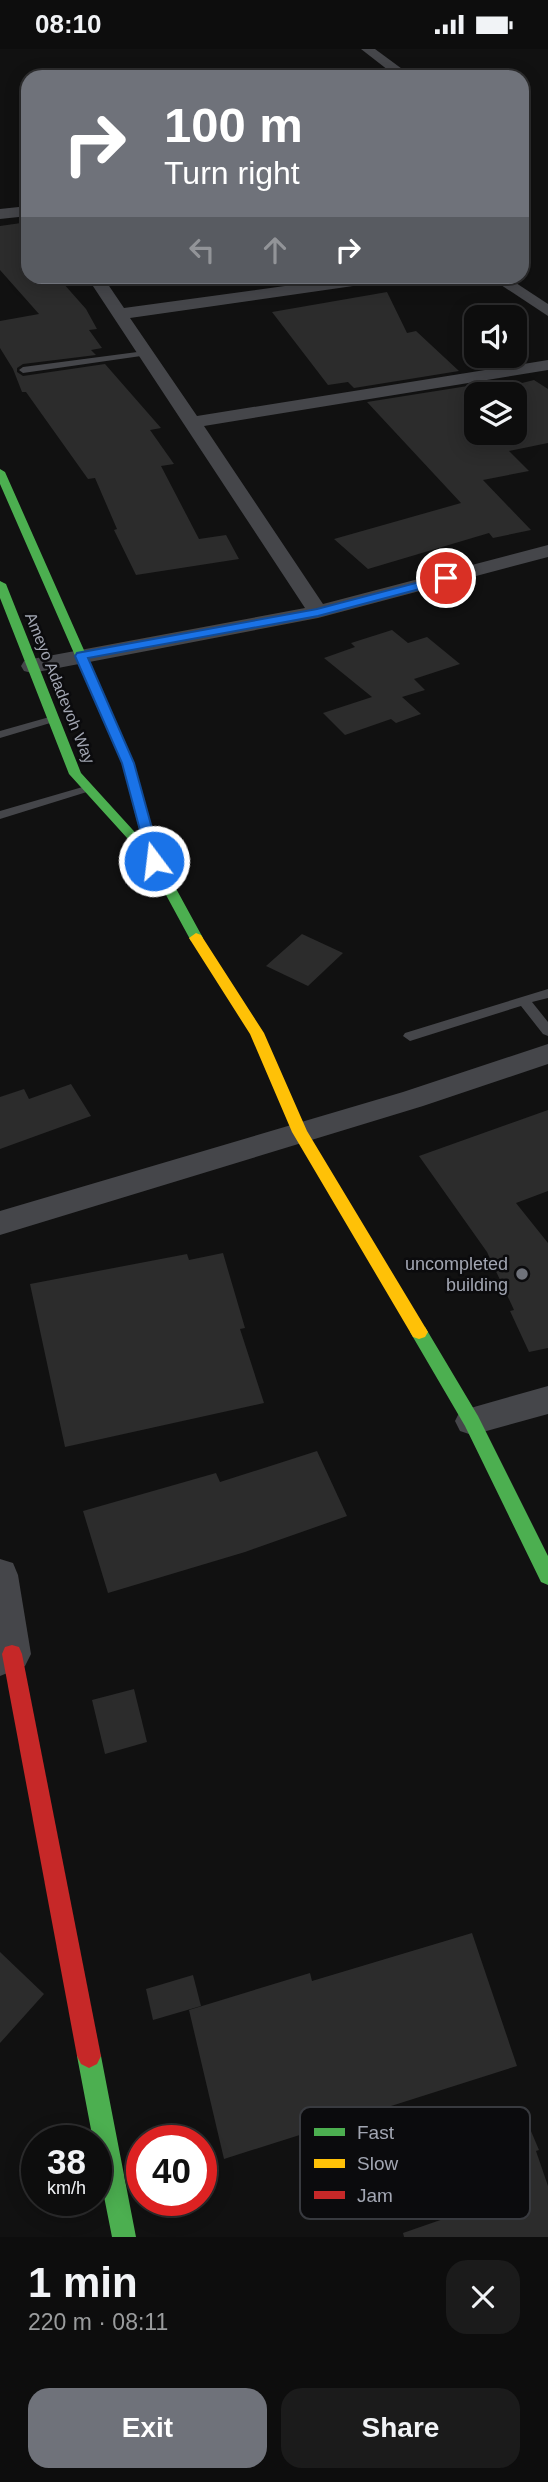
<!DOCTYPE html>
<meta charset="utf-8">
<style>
:root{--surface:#0d0d0d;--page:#1b1b1b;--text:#f1f3f6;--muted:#9a9c9d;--line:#2d2d2e;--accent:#6f727a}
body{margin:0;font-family:Helvetica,sans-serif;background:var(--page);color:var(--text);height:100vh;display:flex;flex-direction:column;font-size:26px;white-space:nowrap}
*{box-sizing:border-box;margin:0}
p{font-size:23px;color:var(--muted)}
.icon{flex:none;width:38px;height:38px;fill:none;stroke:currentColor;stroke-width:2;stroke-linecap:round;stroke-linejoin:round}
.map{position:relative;height:2188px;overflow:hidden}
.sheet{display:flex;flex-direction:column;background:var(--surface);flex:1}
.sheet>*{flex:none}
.top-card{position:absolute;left:21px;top:21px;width:508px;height:214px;border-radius:21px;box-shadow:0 4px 18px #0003,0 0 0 2px var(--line);background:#6f727a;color:#fff;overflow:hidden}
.buttons{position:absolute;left:464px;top:256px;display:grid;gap:14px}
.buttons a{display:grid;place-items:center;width:63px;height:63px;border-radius:14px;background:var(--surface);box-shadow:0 4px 18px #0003,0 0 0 2px var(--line);font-size:35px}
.speed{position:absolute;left:21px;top:2076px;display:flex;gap:14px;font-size:35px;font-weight:700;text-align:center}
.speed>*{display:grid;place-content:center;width:91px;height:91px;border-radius:50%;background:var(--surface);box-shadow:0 4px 18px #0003,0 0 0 2px var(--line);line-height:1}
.speed small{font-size:18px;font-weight:400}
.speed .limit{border:10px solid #d22;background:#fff;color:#111}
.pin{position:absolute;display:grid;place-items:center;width:60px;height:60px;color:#fff;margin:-30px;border:4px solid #fff;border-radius:50%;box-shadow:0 2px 7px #0007}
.me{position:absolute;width:77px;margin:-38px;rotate:345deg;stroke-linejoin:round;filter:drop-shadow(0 0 5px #0008)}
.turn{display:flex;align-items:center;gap:24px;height:147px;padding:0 28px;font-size:32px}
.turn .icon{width:91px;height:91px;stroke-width:2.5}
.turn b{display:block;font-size:49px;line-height:60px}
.lanes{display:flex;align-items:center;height:66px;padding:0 28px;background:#0003;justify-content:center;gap:35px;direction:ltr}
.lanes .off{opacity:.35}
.round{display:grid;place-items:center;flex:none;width:74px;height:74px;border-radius:21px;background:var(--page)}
.head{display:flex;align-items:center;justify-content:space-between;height:119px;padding:0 28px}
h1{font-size:42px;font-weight:800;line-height:52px}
.cta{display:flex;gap:14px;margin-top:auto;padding:14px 28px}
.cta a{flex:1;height:80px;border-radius:21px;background:var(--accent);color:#fff;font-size:28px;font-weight:800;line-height:80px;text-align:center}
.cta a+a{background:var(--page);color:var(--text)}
.status{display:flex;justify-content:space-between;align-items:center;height:49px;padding:0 35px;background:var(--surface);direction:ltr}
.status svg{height:19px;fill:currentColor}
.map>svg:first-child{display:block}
.building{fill:#2c2c2c}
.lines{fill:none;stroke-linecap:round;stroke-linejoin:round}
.lane{fill:#45464a;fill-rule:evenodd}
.street{fill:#45464a;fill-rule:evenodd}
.fast{fill:#4caf50;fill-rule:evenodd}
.slow{fill:#ffc107;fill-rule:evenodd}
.jam{fill:#c62828;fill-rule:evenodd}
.route{fill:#1a73e8;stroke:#114b97;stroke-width:2}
.poi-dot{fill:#6f727a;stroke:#0b0b0d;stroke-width:2.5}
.labels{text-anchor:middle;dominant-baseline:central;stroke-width:5;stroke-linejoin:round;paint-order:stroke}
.far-street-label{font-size:16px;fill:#a2a6b2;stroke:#0b0b0d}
.poi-label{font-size:18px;fill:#a2a6b2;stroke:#0b0b0d;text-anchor:end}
.key{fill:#0b0b0d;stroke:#383a3f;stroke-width:2}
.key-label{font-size:19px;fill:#a2a6b2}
</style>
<div class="status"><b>08:10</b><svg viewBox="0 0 49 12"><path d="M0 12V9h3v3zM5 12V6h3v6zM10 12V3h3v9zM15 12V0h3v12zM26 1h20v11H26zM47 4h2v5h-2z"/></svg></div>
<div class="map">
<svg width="548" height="2188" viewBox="0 0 548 2188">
<rect width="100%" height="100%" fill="#111"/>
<g class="building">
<polygon points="28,173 28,228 42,228 50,236 63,234 86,260 97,280 89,281 102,299 91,301 96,306 23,315 17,319 17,323 23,327 105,315 161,379 150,381 174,415 161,417 199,490 226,486 239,510 136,526 114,481 117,480 95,429 88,430 26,343 22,343 13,320 0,299 0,272 39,265 0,221 0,177"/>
<polygon points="387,243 407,284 416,282 459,322 354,339 348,333 328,336 272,263"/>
<polygon points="534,331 548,340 548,394 509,402 529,422 483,431 531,481 493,489 489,484 368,520 334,490 461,454 367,353 474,336 487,345 476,345 476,383 514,383 514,345 497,345 498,340"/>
<polygon points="392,581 408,594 427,588 460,615 414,630 425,641 402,648 421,665 396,674 391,670 345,686 323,664 372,648 324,609 355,598 351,594"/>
<polygon points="302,885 343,904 308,937 266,917"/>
<polygon points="71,1035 91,1067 0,1100 0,1048 24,1040 29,1050"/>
<polygon points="548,1061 548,1142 516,1154 548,1194 548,1299 529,1303 510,1262 514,1261 487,1203 419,1107"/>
<polygon points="223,1204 245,1279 240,1280 264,1354 65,1398 30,1235 187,1205 189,1211"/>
<polygon points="317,1402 347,1467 245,1503 108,1544 83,1462 216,1424 220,1433"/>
<polygon points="134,1640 147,1693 105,1705 92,1651"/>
<polygon points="472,1884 517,2017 224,2110 189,1961 310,1924 312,1932"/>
<polygon points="0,1903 44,1945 0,1994"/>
<polygon points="193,1926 201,1957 153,1971 146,1940"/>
<polygon points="528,2075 539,2101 536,2102 548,2137 548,2188 404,2188 403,2184 498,2151 475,2100"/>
</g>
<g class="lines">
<g class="lane">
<polygon points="145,302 148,302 148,306 23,324 19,321 23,318"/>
<polygon points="472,324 478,324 495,339 495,343 489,343 472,328"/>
<polygon points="53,667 57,668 57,672 0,689 0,682"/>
<polygon points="86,737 90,738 90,742 0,770 0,762"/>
<polygon points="548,940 548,949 532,953 548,973 548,987 543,985 521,957 410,992 403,987 405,984"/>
</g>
<g class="street">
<polygon points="361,0 375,0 413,28 397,28"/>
<polygon points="28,157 28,167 0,170 0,160"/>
<polygon points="87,228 103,228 124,259 350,228 389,228 381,233 130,269 197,367 548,311 548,321 204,377 323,555 548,496 548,508 318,569 32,624 24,622 21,617 24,612 32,610 305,559"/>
<polygon points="489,228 507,228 548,255 548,267"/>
<polygon points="548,995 548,1015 423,1057 0,1186 0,1162 403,1043"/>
<polygon points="548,1337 548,1365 472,1386 460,1382 455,1372 460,1362"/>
<polygon points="0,1510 13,1514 18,1526 31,1605 25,1617 0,1627"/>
</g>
<g class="fast">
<polygon points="0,420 5,423 134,714 161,812 203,889 201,892 191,892 147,811 69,725 0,549 0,532 6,535 81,724 142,791 122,714 0,435"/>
<polygon points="419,1276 425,1278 478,1367 548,1507 548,1536 541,1533 465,1377 410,1283 413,1278"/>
<polygon points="89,1995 97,1999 101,2007 136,2188 112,2188 96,2107 96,2091 93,2091 77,2007 81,1999"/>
</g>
<polygon class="slow" points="196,884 201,886 264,984 307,1082 425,1278 428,1283 425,1288 419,1290 413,1288 292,1083 250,985 189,889"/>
<polygon class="jam" points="12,1596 19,1598 22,1605 101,2007 97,2015 89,2019 81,2015 77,2007 2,1605 5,1598"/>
</g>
<polygon class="route" points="446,526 450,527 450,532 318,567 88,609 134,714 161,812 154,816 149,815 122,714 75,607 77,604 317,560"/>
<circle class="poi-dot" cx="522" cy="1225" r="7"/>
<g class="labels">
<g class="far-street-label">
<text transform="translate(60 639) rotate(68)">Ameyo Adadevoh Way</text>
</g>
<g class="poi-label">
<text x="508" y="1215">uncompleted<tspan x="508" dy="21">building</tspan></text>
</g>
</g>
<rect x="300" y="2058" width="230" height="112" rx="10" class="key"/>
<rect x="314" y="2079" width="31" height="8" fill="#4caf50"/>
<rect x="314" y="2110" width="31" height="9" fill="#ffc107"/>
<rect x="314" y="2142" width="31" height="8" fill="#c62828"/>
<g class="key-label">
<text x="357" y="2090">Fast</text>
<text x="357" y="2121">Slow</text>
<text x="357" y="2153">Jam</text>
</g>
</svg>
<div class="buttons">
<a><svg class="icon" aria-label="sound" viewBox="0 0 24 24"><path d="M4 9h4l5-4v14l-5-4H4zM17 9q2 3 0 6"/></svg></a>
<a><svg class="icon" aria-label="layers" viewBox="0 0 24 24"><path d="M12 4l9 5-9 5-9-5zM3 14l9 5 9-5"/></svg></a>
</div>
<div class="speed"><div>38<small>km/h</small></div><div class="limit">40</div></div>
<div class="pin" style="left:446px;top:529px;background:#d93025"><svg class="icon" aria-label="arrive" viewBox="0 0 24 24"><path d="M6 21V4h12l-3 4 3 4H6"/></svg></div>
<svg class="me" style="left:154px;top:812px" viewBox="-20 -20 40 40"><circle r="17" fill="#1a73e8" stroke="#fff" stroke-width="3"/><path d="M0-11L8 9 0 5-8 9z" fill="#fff"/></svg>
<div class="top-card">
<div class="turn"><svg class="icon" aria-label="right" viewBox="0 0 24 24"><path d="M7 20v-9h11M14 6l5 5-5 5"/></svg><div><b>100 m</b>Turn right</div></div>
<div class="lanes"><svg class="icon off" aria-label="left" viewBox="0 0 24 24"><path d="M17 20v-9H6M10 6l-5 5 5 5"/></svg><svg class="icon off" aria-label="ahead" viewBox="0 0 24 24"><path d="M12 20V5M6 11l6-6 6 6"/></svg><svg class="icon" aria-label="right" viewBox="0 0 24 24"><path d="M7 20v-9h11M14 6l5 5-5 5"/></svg></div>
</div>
</div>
<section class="sheet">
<div class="head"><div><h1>1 min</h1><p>220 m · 08:11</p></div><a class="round"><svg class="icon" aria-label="close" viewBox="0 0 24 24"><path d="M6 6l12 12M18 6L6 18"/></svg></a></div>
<div class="cta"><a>Exit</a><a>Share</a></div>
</section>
